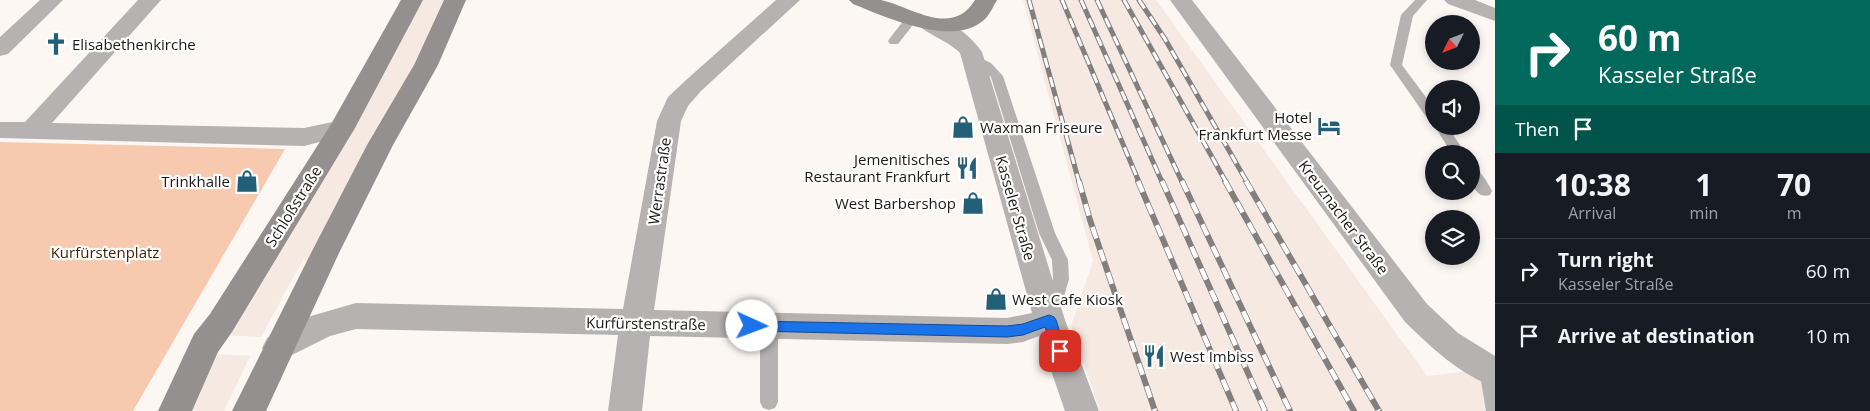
<!DOCTYPE html>
<meta charset="utf-8">
<style>
:root{--surface:#171b24;--page:#242831;--text:#f1f3f6;--muted:#9ea1a6;--line:#363941}
body{margin:0;font-family:"Open Sans",sans-serif;background:var(--page);color:var(--text);height:100vh;display:flex;flex-direction:column;font-size:19px;white-space:nowrap}
*{box-sizing:border-box;margin:0}
p{font-size:16px;color:var(--muted)}
.icon{flex:none;width:28px;height:28px;fill:none;stroke:currentColor;stroke-width:2;stroke-linecap:round;stroke-linejoin:round}
.map{position:relative;flex:1;overflow:hidden}
.details{display:flex;flex-direction:column;background:var(--surface);width:375px}
.details>*{flex:none}
.guide{background:#00695c;color:#fff;overflow:hidden}
.needle{width:32px;rotate:228deg}
.controls{position:absolute;left:1425px;top:15px;display:grid;gap:10px}
.controls a{display:grid;place-items:center;width:55px;height:55px;border-radius:50%;background:var(--surface);box-shadow:0 2px 8px #0003;font-size:25px}
.pin{position:absolute;display:grid;place-items:center;width:42px;height:42px;color:#fff;margin:-21px;border-radius:10px;box-shadow:0 2px 8px #0006}
.me{position:absolute;width:55px;margin:-28px;rotate:92deg;stroke-linejoin:round;filter:drop-shadow(0 0 4px #0008)}
.turn{display:flex;align-items:center;gap:18px;height:105px;padding:0 20px;font-size:22px}
.turn .icon{width:65px;height:65px;stroke-width:2.5}
.turn b{display:block;font-size:35px;line-height:42px}
.then{display:flex;align-items:center;height:48px;padding:0 20px;background:#0003;gap:10px;font-size:19px}
.eta{display:flex;justify-content:space-evenly;align-items:center;height:85px;text-align:center}
.eta b{font-size:30px;font-weight:700;line-height:35px}
ul{padding:0;list-style:none}
li{display:flex;align-items:center;gap:15px;height:65px;padding:0 20px;border-top:1px solid var(--line)}
li div{flex:1}
li b{display:block;font-size:19px}
li em{font-style:normal}
main{display:flex;flex:1;min-height:0}
.map>svg:first-child{display:block}
.built{fill:#f6e9e1}
.green{fill:#f7c9af}
.lines{fill:none;stroke-linecap:round;stroke-linejoin:round}
.lane{fill:#b5b2b1;fill-rule:evenodd}
.street{fill:#b5b2b1;fill-rule:evenodd}
.secondary{fill:#94908f;fill-rule:evenodd}
.rail-far1-casing{stroke:#827f7d;stroke-width:5}
.rail-casing{stroke:#827f7d;stroke-width:6}
.rail-far1{stroke:#fff;stroke-width:3;stroke-dasharray:10;stroke-linecap:butt}
.rail{stroke:#fff;stroke-width:4.5;stroke-dasharray:12;stroke-linecap:butt}
.route{fill:#1a73e8;stroke:#114b97}
.labels{text-anchor:middle;dominant-baseline:central;stroke-width:4.5;stroke-linejoin:round;paint-order:stroke}
.poi-label{font-size:15px;fill:#1b1918;stroke:#fff;text-anchor:start}
.street-label{font-size:15px;fill:#1b1918;stroke:#fff}
.park-label{font-size:15px;fill:#451e02;stroke:#fff}
</style>
<main>
<div class="map">
<svg width="1495" height="411" viewBox="0 0 1495 411">
<rect width="100%" height="100%" fill="#fdf7f4"/>
<g class="built">
<polygon points="418,0 444,0 410,73 308,269 304,258 261,337 222,335"/>
<polygon points="1023,0 1156,0 1427,376 1488,369 1495,411 1100,411 1071,326 1093,261"/>
<polygon points="218,354 250,356 224,411 189,411"/>
</g>
<polygon class="green" points="0,142 285,149 133,411 0,411"/>
<g class="lines">
<g class="lane">
<polygon points="1415,0 1427,0 1413,16 1402,65 1434,108 1434,122 1429,121 1390,65 1401,15"/>
<polygon points="912,14 918,18 916,21 898,44 890,44 888,41 890,38 908,15"/>
<path d="M 974,55 L 991,63 L 1003,76 L 1055,233 L 1068,260 L 1069,279 L 1059,314 L 1057,319 L 1051,321 L 1045,319 L 1043,314 L 1053,279 L 1052,260 L 1039,233 L 991,77 C 984,70 974,66 968,59 L 970,56 Z"/>
<polygon points="1434,125 1447,126 1466,154 1452,154"/>
<path d="M 1471,166 C 1480,169 1488,183 1492,191 L 1490,195 C 1473,200 1471,178 1471,166 Z"/>
<polygon points="769,320 775,322 778,327 778,402 775,408 769,410 763,408 760,402 760,327 763,322"/>
<polygon points="1488,361 1495,365 1495,411 1486,411 1479,369 1482,364"/>
</g>
<g class="street">
<polygon points="40,0 63,0 8,54 0,56 0,37"/>
<polygon points="138,0 161,0 52,123 304,128 342,120 351,122 355,128 351,134 304,146 0,138 0,122 25,122"/>
<path d="M 776,0 L 800,0 L 701,91 L 688,106 L 681,121 L 654,310 L 1007,318 L 1032,313 L 960,53 C 949,41 924,33 918,24 L 921,19 C 944,14 970,34 982,52 L 1065,320 L 1099,411 L 1065,411 L 1039,336 L 1023,342 L 1007,344 L 650,336 L 642,411 L 608,411 L 618,335 L 356,329 L 330,336 L 278,362 L 267,358 L 262,348 L 267,338 L 311,316 L 356,303 L 623,309 L 657,121 L 668,97 L 685,81 Z"/>
<path d="M 1170,0 L 1192,0 L 1427,304 L 1458,333 L 1495,356 L 1495,387 C 1460,375 1431,347 1405,322 Z"/>
<polygon points="1444,0 1475,0 1495,8 1495,21 1448,4"/>
</g>
<g class="secondary">
<polygon points="401,0 423,0 355,128 232,332 218,352 192,411 158,411 194,334 210,314 330,126"/>
<polygon points="444,0 466,0 438,65 393,145 339,253 266,411 232,411 311,253 367,145 414,65"/>
<path d="M 849,0 C 859,0 871,0 881,0 C 912,7 952,38 975,0 L 997,0 C 993,6 990,15 984,20 C 952,48 886,17 853,4 Z"/>
</g>
<defs>
<g id="rail-far1">
<polyline points="1029,0 1079,182"/>
<polyline points="1062,0 1139,182"/>
<polyline points="1081,0 1162,182"/>
<polyline points="1097,0 1182,182"/>
<polyline points="1124,0 1226,182"/>
<polyline points="1139,0 1165,39 1247,182"/>
</g>
<g id="rail">
<polyline points="1079,181 1090,220 1155,411"/>
<polyline points="1138,181 1236,411"/>
<polyline points="1162,181 1265,411"/>
<polyline points="1182,181 1290,411"/>
<polyline points="1225,181 1354,411"/>
<polyline points="1246,181 1379,411"/>
</g>
</defs>
<use href="#rail-far1" class="rail-far1-casing"/>
<use href="#rail" class="rail-casing"/>
<use href="#rail-far1" class="rail-far1"/>
<use href="#rail" class="rail"/>
</g>
<polygon class="route" points="1049,315 1054,317 1056,320 1066,351 1065,355 1060,356 1055,355 1045,327 1023,335 1007,337 752,331 747,330 745,326 747,322 752,321 1007,326 1023,324"/>
<defs>
<symbol id="church-bare" viewBox="-9 -9 18 18"><path d="M-1.2-6h2.4v3.5h3.3v2.4h-3.3V6h-2.4V-.1h-3.3v-2.4h3.3Z" fill="#245f78" stroke="#fff" stroke-width="2.5" paint-order="stroke"/></symbol>
<symbol id="hotel-bare" viewBox="-9 -9 18 18"><path d="M-6-4.5h1.5V1H6V5H4.5V3h-9V5H-6ZM-4 0a1.8 1.8 0 1 1 3.6 0ZM.5 0V-2.5h3Q6-2.5 6 0Z" fill="#245f78" stroke="#fff" stroke-width="2.5" paint-order="stroke"/></symbol>
<symbol id="shop-bare" viewBox="-9 -9 18 18"><path d="M-5-2.5h2.3a2.7 3.5 0 0 1 5.4 0H5L5.5 6h-11ZM-1.5-2.5h3a1.5 2.3 0 0 0-3 0Z" fill="#245f78" stroke="#fff" stroke-width="2.5" paint-order="stroke"/></symbol>
<symbol id="restaurant-bare" viewBox="-9 -9 18 18"><path d="M-5-6h1v4h1v-4h1v4h1v-4h1v5L-1.5 .5V6h-2V.5L-5-1ZM5-6V6H3V1.5H1.5Q1.5-4 5-6Z" fill="#245f78" stroke="#fff" stroke-width="2.5" paint-order="stroke"/></symbol>
</defs>
<g fill-rule="evenodd">
<use href="#church-bare" x="40" y="28" width="32" height="32"/>
<use href="#hotel-bare" x="1313" y="110" width="32" height="32"/>
<use href="#shop-bare" x="947" y="111" width="32" height="32"/>
<use href="#restaurant-bare" x="951" y="152" width="32" height="32"/>
<use href="#shop-bare" x="231" y="165" width="32" height="32"/>
<use href="#shop-bare" x="957" y="187" width="32" height="32"/>
<use href="#shop-bare" x="980" y="283" width="32" height="32"/>
<use href="#restaurant-bare" x="1138" y="340" width="32" height="32"/>
</g>
<g class="labels">
<g class="poi-label">
<text x="72" y="44">Elisabethenkirche</text>
<text x="1312" y="117" text-anchor="end">Hotel<tspan x="1312" dy="17">Frankfurt Messe</tspan></text>
<text x="980" y="127">Waxman Friseure</text>
<text x="950" y="159" text-anchor="end">Jemenitisches<tspan x="950" dy="17">Restaurant Frankfurt</tspan></text>
<text x="230" y="181" text-anchor="end">Trinkhalle</text>
<text x="956" y="203" text-anchor="end">West Barbershop</text>
<text x="1012" y="299">West Cafe Kiosk</text>
<text x="1170" y="356">West Imbiss</text>
</g>
<g class="street-label">
<text transform="translate(659 181) rotate(-82)">Werrastraße</text>
<text transform="translate(293 206) rotate(-58)">Schloßstraße</text>
<text transform="translate(1016 208) rotate(74)">Kasseler Straße</text>
<text transform="translate(1344 217) rotate(53)">Kreuznacher Straße</text>
<text transform="translate(646 323) rotate(1)">Kurfürstenstraße</text>
</g>
<g class="park-label">
<text x="105" y="252">Kurfürstenplatz</text>
</g>
</g>
</svg>
<div class="controls">
<a><svg class="needle" viewBox="-14 -14 28 28"><path d="M0-13l5 13h-10z" fill="#e53935"/><path d="M0 13l5-13h-10z" fill="#9ea1a6"/></svg></a>
<a><svg class="icon" aria-label="sound" viewBox="0 0 24 24"><path d="M4 9h4l5-4v14l-5-4H4zM17 9q2 3 0 6"/></svg></a>
<a><svg class="icon" aria-label="search" viewBox="0 0 24 24"><circle cx="10" cy="10" r="6"/><path d="M15 15l6 6"/></svg></a>
<a><svg class="icon" aria-label="layers" viewBox="0 0 24 24"><path d="M12 4l9 5-9 5-9-5zM3 14l9 5 9-5"/></svg></a>
</div>
<div class="pin" style="left:1060px;top:351px;background:#d93025"><svg class="icon" aria-label="arrive" viewBox="0 0 24 24"><path d="M6 21V4h12l-3 4 3 4H6"/></svg></div>
<svg class="me" style="left:752px;top:326px" viewBox="-20 -20 40 40"><circle r="19" fill="#fff"/><path d="M0-13L10 11 0 6-10 11z" fill="#1a73e8"/></svg>
</div>
<section class="details">
<div class="guide">
<div class="turn"><svg class="icon" aria-label="right" viewBox="0 0 24 24"><path d="M7 20v-9h11M14 6l5 5-5 5"/></svg><div><b>60 m</b>Kasseler Straße</div></div>
<div class="then">Then<svg class="icon" aria-label="arrive" viewBox="0 0 24 24"><path d="M6 21V4h12l-3 4 3 4H6"/></svg></div>
</div>
<div class="eta">
<div><b>10:38</b><p>Arrival</p></div>
<div><b>1</b><p>min</p></div>
<div><b>70</b><p>m</p></div>
</div>
<ul>
<li><svg class="icon" aria-label="right" viewBox="0 0 24 24"><path d="M7 20v-9h11M14 6l5 5-5 5"/></svg><div><b>Turn right</b><p>Kasseler Straße</p></div><em>60 m</em></li>
<li><svg class="icon" aria-label="arrive" viewBox="0 0 24 24"><path d="M6 21V4h12l-3 4 3 4H6"/></svg><div><b>Arrive at destination</b></div><em>10 m</em></li>
</ul>
</section>
</main>
